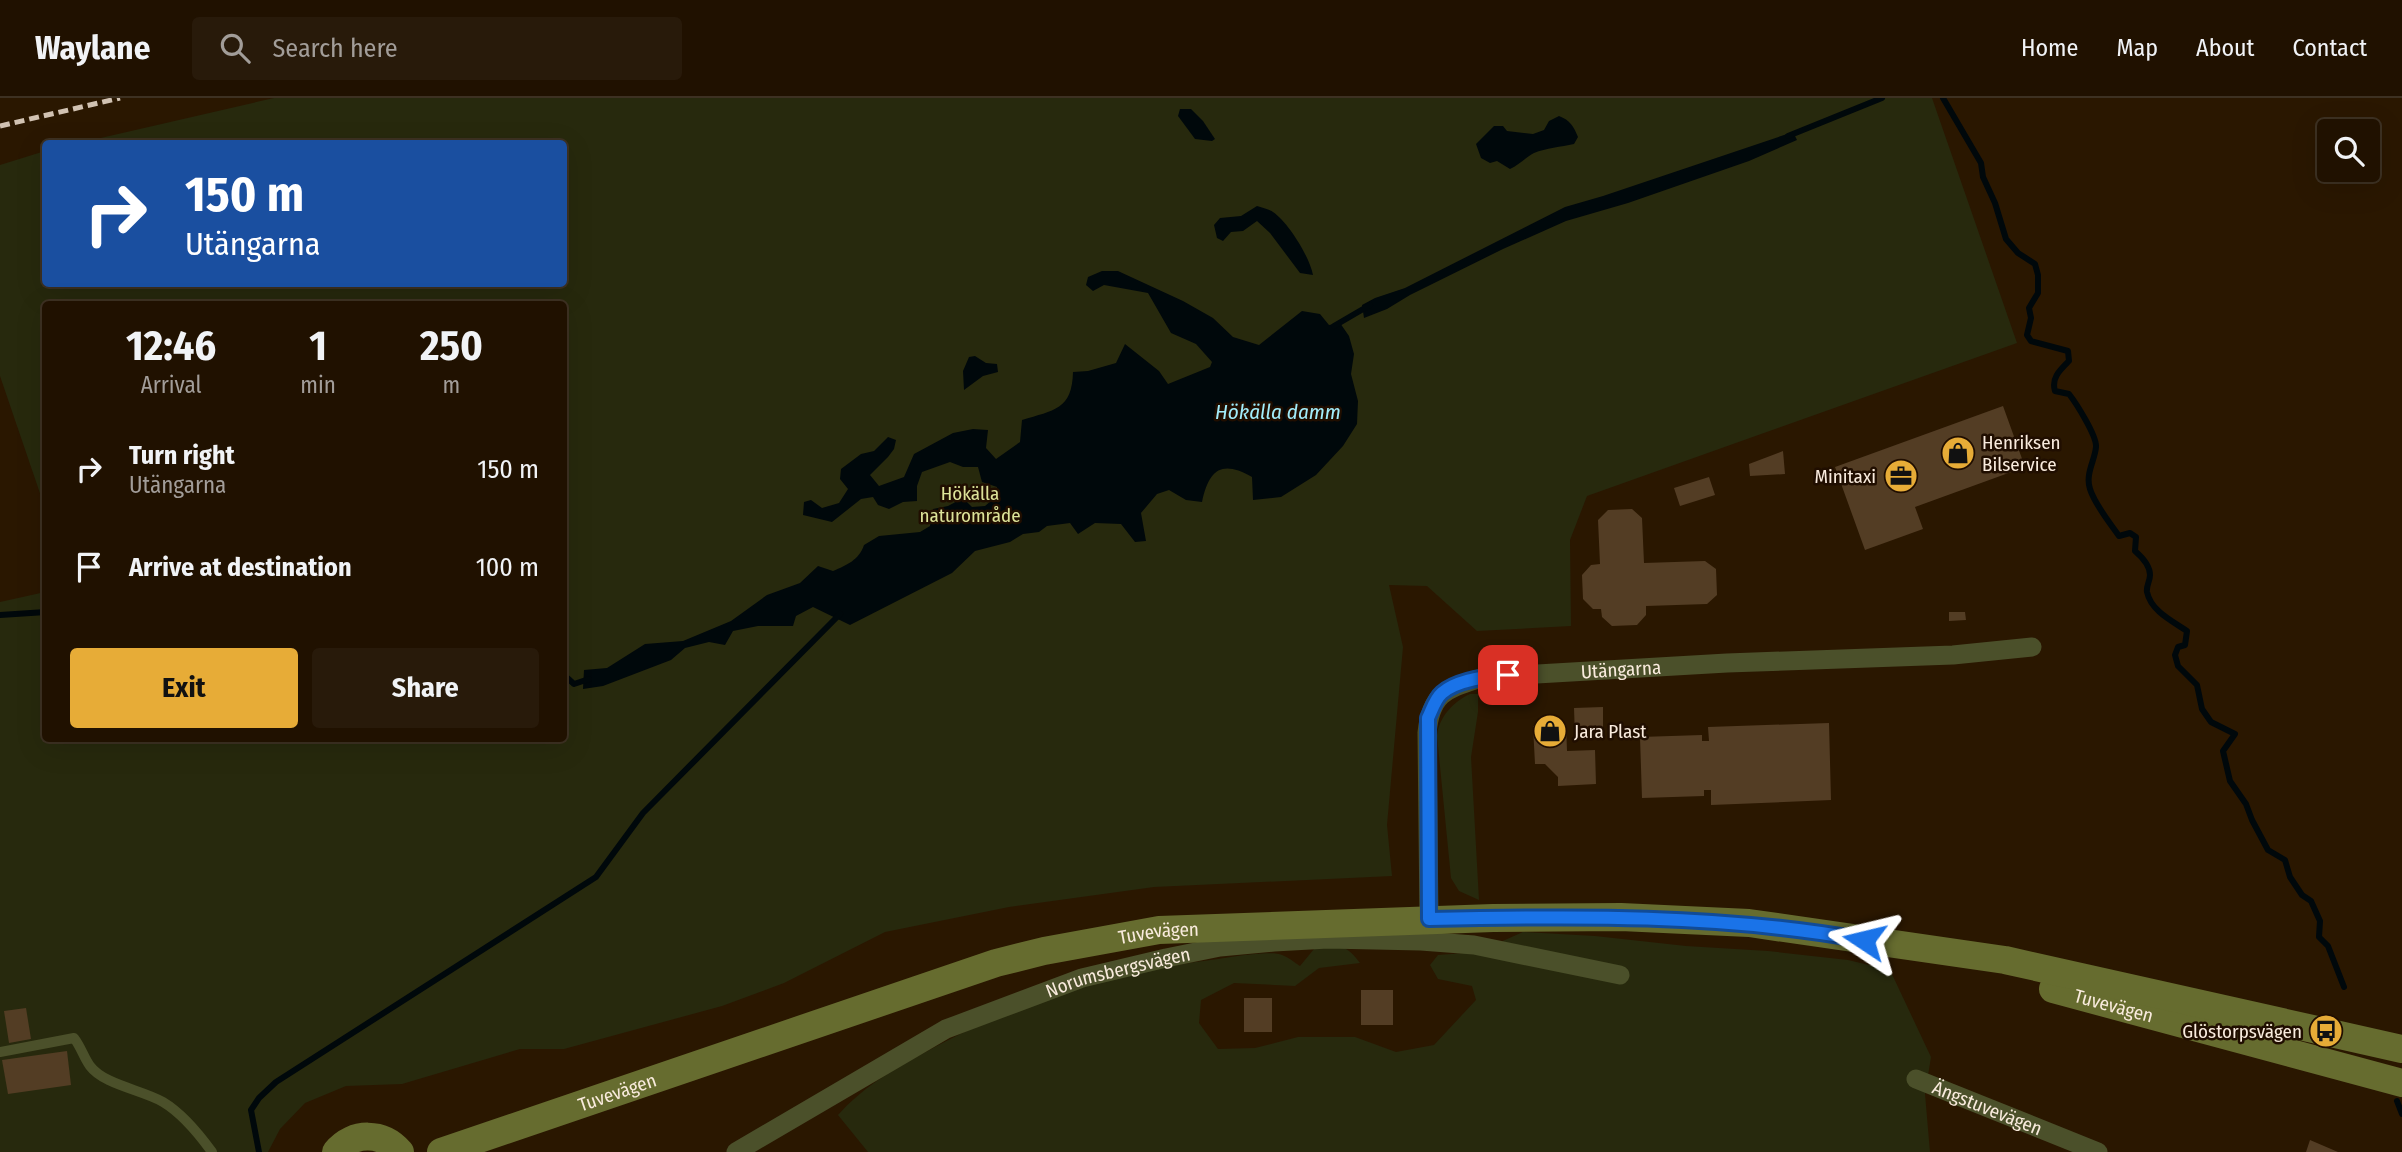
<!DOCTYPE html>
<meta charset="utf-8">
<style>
:root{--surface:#201100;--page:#281a0a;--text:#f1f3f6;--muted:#a29d99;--line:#3d3122;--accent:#e7ac37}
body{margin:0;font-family:"Fira Sans Condensed",sans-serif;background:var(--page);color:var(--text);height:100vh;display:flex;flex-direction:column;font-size:26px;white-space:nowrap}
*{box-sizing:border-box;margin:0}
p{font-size:23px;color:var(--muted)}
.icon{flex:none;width:38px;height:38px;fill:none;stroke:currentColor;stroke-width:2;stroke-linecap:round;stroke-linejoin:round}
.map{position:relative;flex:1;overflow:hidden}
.panel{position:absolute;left:42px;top:203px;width:525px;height:441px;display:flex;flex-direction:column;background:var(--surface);border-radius:7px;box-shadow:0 7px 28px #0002,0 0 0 2px var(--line)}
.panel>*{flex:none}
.hud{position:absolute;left:42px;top:42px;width:525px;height:147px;border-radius:7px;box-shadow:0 7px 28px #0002,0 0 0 2px var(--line);background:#1a4fa0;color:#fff;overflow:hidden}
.buttons{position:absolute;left:2317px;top:21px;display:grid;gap:14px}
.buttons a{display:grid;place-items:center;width:63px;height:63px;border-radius:7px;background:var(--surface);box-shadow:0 7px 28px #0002,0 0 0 2px var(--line);font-size:35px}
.pin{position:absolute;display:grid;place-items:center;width:60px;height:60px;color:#fff;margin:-30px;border-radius:14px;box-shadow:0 4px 10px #0006}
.me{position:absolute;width:77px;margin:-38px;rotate:280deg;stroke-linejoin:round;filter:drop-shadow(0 0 5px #0008)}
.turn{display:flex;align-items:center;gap:24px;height:147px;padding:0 28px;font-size:32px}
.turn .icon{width:91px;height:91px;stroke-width:2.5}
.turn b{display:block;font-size:49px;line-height:60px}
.eta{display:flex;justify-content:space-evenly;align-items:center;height:119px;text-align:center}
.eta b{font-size:42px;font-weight:700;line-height:49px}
.cta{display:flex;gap:14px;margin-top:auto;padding:14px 28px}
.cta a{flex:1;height:80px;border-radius:7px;background:var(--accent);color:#111;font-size:28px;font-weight:700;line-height:80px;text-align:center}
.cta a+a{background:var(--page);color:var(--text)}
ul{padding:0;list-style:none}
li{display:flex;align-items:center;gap:21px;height:98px;padding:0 28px}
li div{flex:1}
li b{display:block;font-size:26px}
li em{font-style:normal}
header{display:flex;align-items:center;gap:42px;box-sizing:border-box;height:98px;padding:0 35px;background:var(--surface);border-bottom:2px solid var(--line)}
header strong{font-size:33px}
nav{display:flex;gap:38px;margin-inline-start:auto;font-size:24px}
.search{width:490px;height:63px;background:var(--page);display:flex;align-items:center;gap:18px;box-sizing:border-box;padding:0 24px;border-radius:7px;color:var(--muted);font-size:26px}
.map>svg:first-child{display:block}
.green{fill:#27290d}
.water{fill:#00080b}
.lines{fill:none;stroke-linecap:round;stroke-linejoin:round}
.stream{stroke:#00080b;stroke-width:6}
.building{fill:#533d24}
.service{stroke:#4b502a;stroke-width:10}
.minor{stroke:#4b502a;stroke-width:19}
.secondary{stroke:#666c2f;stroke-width:28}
.rail{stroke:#d1c2b2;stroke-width:5;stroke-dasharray:10 5;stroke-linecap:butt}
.route-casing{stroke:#114b97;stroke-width:18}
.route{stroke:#1a73e8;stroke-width:12}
.labels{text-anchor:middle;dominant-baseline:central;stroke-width:5;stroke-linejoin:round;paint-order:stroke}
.poi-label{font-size:19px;fill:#f9ebdd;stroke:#200e00;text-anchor:start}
.park-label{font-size:19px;fill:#dde399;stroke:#200e00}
.street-label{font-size:19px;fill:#f9ebdd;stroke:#200e00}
.water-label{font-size:21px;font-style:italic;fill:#a2edfb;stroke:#200e00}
</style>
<header>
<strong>Waylane</strong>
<div class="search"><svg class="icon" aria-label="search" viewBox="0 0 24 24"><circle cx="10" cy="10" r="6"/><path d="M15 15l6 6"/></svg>Search here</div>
<nav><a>Home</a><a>Map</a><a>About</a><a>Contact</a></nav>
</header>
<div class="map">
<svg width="2402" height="1054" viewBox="0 0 2402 1054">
<rect width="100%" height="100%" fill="#2a1700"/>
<g class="green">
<polygon points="274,0 1932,0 2017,245 1587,398 1570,442 1571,528 1477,533 1427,488 1389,487 1403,549 1387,727 1392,778 1154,789 1009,809 885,834 784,885 722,908 564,951 520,951 402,986 346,988 305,1005 280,1031 268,1054 0,1054 0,504 45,494 46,640 564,640 564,206 46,206 45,410 0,278 0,67 45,53 46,186 564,186 564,46 79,45"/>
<path d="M 1470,596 L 1478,596 L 1478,614 L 1471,659 L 1479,802 L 1459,793 L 1451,780 L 1437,638 C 1439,619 1453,604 1470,596 Z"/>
<path d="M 1523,834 L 1595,838 L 1686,848 L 1768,853 L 1848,862 L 1890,872 L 1931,959 L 1925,996 L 1930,1054 L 868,1054 L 838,1017 C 861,991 890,973 920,957 C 1011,906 1114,874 1218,861 C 1231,859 1272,852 1282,857 C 1288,859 1294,864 1300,868 L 1314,851 C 1339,848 1344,844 1360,865 L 1319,870 L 1295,888 L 1234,885 L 1201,902 L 1199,925 L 1218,951 L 1255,950 L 1298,939 L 1355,939 L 1396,954 L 1434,947 L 1476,902 L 1472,888 L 1438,881 L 1430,867 L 1438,857 L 1478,854 Z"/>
</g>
<g class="water">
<polygon points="1180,11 1191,11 1203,23 1215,41 1212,43 1195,41 1178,18"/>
<path d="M 1559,18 C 1570,22 1574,29 1578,39 L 1574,46 C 1561,49 1546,50 1534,55 C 1525,60 1519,67 1510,71 L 1497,63 L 1490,65 L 1481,60 L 1476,46 L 1494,28 L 1503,28 L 1507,33 L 1533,36 L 1544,32 L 1549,23 Z"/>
<polygon points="1793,34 1797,42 1749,63 1628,105 1566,123 1503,151 1410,197 1387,211 1364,220 1362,207 1375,200 1405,190 1565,109 1603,98"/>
<path d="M 1257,108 C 1263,110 1269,111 1273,114 C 1289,125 1310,160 1313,177 L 1300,175 L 1270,135 L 1257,123 L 1243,133 L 1231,134 L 1223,143 L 1217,140 L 1214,127 L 1220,120 L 1241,118 Z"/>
<path d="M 1102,173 L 1118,173 L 1183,203 L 1213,220 L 1233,239 L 1259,247 L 1302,213 L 1320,216 L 1329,227 L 1340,225 L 1349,238 L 1354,256 L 1351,276 L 1358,303 L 1357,326 L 1343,348 L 1316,377 L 1281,399 L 1253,402 L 1252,379 C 1222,362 1209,371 1202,404 L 1186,402 L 1169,392 L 1157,396 L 1141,415 L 1146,443 L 1135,444 L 1121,426 L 1095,425 L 1078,436 L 1070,425 L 1047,428 L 1039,434 L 1023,436 L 1010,444 L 975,453 L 952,475 L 850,527 L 813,509 L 796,518 L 793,528 L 758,528 L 733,533 L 725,547 L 709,544 L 685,550 L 671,562 L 603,588 L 583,591 L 584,572 L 607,570 L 645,546 L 683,543 L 731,523 L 767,497 L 800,485 L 818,468 L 833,473 C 847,467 859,462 864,447 L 879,438 L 920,434 L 930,428 L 933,411 L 948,408 L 963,400 L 972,409 L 985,408 L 998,397 L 997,389 L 982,384 L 978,369 L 963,369 L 950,364 L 922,374 L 917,388 L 917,403 L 903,404 L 889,411 L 878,407 L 873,399 L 861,401 L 832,424 L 803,417 L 804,404 L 811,402 L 822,410 L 839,405 L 848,391 L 840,381 L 841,371 L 861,356 L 874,353 L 888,339 L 896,342 L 894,351 L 888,359 L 870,377 L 879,388 L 904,379 L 914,356 L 953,335 L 973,331 L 988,332 L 986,350 L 996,361 L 1020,344 L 1022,322 C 1054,312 1072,312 1073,274 L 1088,273 L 1116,265 L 1125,246 L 1159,273 L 1168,286 L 1210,269 L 1212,264 L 1196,246 L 1171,235 L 1148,195 L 1104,187 L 1093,193 L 1086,187 L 1088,179 Z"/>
<polygon points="975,258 986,265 997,266 998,274 983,278 964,292 963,273 969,259"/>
</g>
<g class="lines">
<g class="stream">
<path d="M 1943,0 L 1981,65 L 1983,79 L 1995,105 L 2006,141 L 2018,155 L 2035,166 L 2038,177 L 2038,195 L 2029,210 L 2031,220 L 2027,237 L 2031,243 L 2068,253 L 2069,263 C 2060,272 2051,280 2055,293 L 2069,296 C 2076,305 2097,338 2096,349 C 2095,362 2085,376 2090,391 C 2095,407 2110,425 2119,438 L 2130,435 L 2136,439 L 2135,453 C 2142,459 2150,467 2150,477 C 2150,483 2146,488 2147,494 C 2151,513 2172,523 2187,533 L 2185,547 L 2178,549 L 2175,557 L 2178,568 L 2197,587 L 2202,611 L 2211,624 L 2235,636 L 2223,653 L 2230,683 L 2246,706 L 2252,722 L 2268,752 L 2285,762 L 2290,779 L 2302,797 L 2311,803 L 2320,823 L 2319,839 L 2328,848 L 2344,889"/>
<polyline points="1788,38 1882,0"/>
<polyline points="1334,228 1370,207"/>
<polyline points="0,517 46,514"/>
<polyline points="564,577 574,586 589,581"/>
<polyline points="2397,1003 2402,1016"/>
<polyline points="259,1054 251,1012 259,1000 276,984 596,779 643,715 840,516"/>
</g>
</g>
<g class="building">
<polygon points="2003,308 2025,369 1915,409 1923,431 1865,452 1835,369"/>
<polygon points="1783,353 1785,376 1750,378 1749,366"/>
<polygon points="1709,379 1715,397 1680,408 1674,390"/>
<polygon points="1632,411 1642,420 1644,465 1705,463 1716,471 1717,497 1707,506 1646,508 1646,517 1637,527 1612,528 1602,519 1601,511 1593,511 1583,501 1582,477 1591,467 1600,466 1598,422 1608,412"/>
<polygon points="1949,514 1965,514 1966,522 1949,523"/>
<polygon points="1603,609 1603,637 1575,638 1574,610"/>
<polygon points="1829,625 1831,702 1711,707 1711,692 1704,692 1704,698 1642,700 1640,639 1702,637 1702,643 1709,643 1708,629"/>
<polygon points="1566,626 1567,653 1595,652 1596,686 1558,688 1558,679 1545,666 1535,666 1533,628"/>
<rect x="1361" y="892" width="32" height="35"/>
<rect x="1244" y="900" width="28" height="34"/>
<polygon points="26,910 31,941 9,945 4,913"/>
<polygon points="67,953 71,987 8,996 2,962"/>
<polygon points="2310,1042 2338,1054 2306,1054"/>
</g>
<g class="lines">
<path class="service" d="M 0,954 L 74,940 C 81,949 84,960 90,968 C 104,987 143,992 163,1004 C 183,1016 199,1036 212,1054"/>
<g class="minor">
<path id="s1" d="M 1429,821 L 1427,635 C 1431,593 1448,591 1484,579 L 1727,565 L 1953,557 L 2032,549"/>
<path id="s2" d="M 1916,981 L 2098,1054"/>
<path id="s3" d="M 736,1054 L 946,931 L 1082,880 L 1166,860 L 1220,849 L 1274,844 L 1328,841 L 1421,843 L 1474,847 L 1620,877"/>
</g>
<g class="secondary">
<path id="s4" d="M 2053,891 L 2402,985"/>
<path d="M 336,1054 C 353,1033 383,1034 400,1054"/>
<path id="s5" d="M 441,1054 L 996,865 L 1044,853 L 1159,832 L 1493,820 L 1621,819 L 1749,825 L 2005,862 L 2402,951"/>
</g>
<polyline class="rail" points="0,28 120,0"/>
</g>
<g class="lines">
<defs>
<path id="route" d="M 1508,577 C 1489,578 1457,582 1442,595 C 1435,601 1432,612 1428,620 L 1429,821 C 1575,818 1720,816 1864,842"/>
</defs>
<use href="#route" class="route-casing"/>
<use href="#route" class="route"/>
</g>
<defs>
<symbol id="shop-disc" viewBox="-11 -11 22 22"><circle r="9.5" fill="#e7ac37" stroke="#200e00"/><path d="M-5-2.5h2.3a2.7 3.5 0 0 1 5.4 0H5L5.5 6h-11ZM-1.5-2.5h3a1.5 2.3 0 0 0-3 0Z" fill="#111"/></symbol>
<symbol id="office-disc" viewBox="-11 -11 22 22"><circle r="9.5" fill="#e7ac37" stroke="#200e00"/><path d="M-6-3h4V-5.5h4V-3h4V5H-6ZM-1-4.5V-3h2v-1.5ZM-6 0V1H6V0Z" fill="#111"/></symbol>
<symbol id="bus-disc" viewBox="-11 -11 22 22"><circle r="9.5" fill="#e7ac37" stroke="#200e00"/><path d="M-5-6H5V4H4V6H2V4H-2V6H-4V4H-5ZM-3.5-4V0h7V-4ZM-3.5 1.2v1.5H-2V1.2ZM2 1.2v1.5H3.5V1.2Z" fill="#111"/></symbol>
</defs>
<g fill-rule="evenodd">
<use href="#shop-disc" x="1939" y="336" width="38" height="38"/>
<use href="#office-disc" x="1882" y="359" width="38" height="38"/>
<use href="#shop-disc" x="1531" y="614" width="38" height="38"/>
<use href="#bus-disc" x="2307" y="914" width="38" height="38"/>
</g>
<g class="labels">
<g class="poi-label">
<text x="1982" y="344">Henriksen<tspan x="1982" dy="22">Bilservice</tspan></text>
<text x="1876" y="378" text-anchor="end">Minitaxi</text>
<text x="1574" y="633">Jara Plast</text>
<text x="2302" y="933" text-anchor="end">Glöstorpsvägen</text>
</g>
<g class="park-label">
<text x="970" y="395">Hökälla<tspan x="970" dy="22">naturområde</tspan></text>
</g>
<g class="street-label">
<text stroke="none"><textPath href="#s1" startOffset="411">Utängarna</textPath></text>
<text stroke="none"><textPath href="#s5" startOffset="752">Tuvevägen</textPath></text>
<text stroke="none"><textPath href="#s3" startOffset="425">Norumsbergsvägen</textPath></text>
<text stroke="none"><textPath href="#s4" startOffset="63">Tuvevägen</textPath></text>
<text stroke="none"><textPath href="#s5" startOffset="186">Tuvevägen</textPath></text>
<text stroke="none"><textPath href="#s2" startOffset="77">Ängstuvevägen</textPath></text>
</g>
<g class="water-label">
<text x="1278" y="314">Hökälla damm</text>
</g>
</g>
</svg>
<div class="buttons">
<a><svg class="icon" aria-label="search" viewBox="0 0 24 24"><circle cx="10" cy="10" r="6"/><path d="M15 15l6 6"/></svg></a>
</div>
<div class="pin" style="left:1508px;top:577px;background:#d93025"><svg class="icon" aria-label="arrive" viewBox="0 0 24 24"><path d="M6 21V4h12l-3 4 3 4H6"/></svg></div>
<svg class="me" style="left:1864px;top:842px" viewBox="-20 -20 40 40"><path d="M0-17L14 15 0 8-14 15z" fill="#1a73e8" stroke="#fff" stroke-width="4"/></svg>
<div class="hud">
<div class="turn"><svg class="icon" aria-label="right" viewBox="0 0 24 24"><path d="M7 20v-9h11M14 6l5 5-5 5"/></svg><div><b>150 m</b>Utängarna</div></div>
</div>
<section class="panel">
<div class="eta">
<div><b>12:46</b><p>Arrival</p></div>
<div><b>1</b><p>min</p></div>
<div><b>250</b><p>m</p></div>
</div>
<ul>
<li><svg class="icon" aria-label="right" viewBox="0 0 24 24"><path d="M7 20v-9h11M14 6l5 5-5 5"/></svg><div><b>Turn right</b><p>Utängarna</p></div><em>150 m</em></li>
<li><svg class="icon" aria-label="arrive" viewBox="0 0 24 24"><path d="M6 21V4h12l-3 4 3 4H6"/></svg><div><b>Arrive at destination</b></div><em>100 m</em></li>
</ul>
<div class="cta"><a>Exit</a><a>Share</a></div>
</section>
</div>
